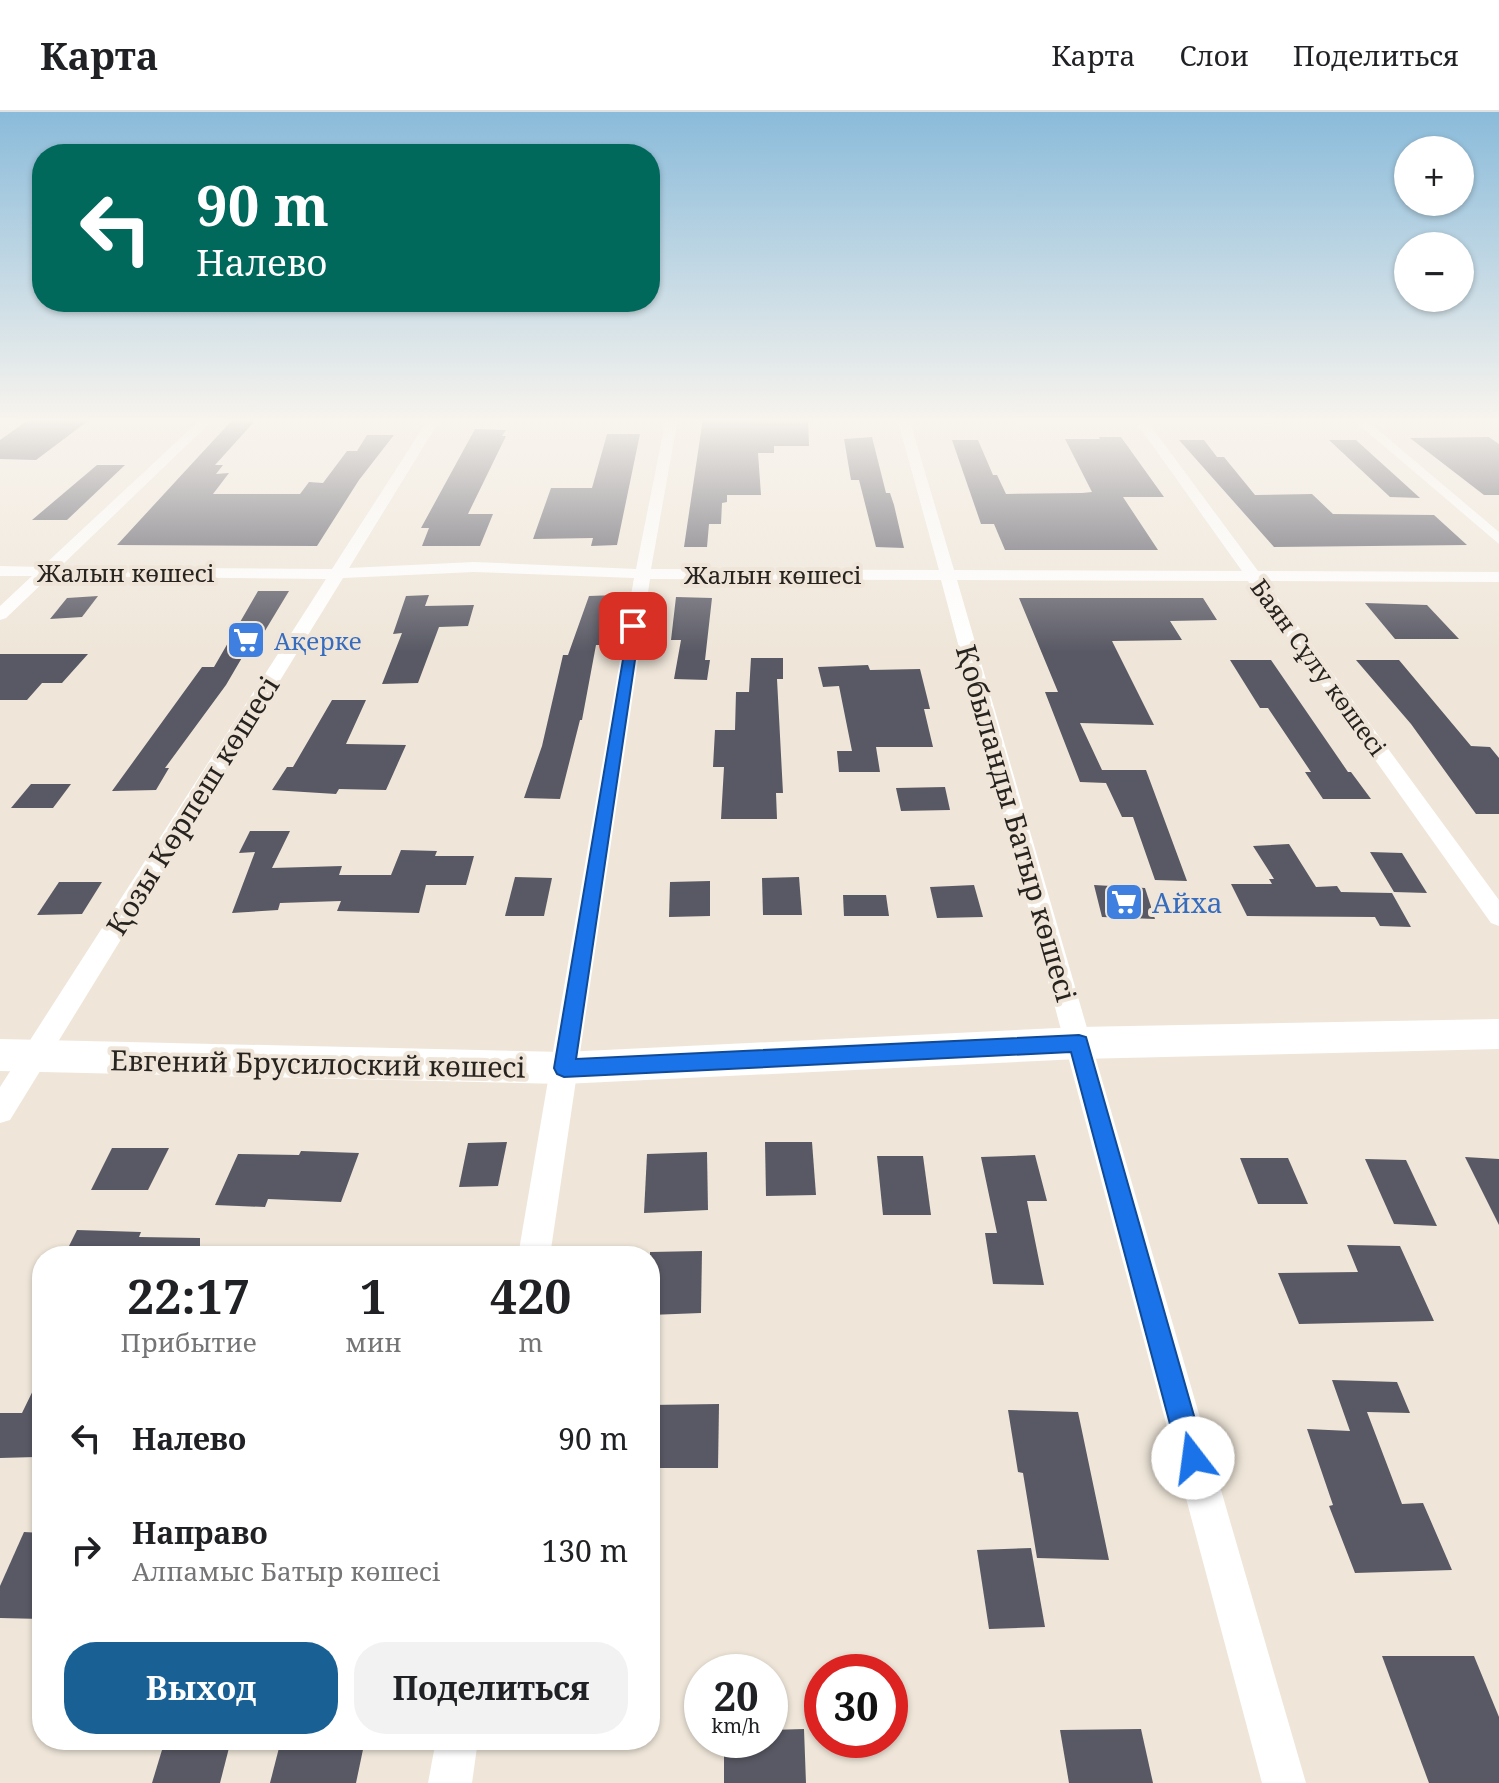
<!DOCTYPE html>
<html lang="ru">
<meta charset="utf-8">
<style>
:root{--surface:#fff;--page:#f2f2f2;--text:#202124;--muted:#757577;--line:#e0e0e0;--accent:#196094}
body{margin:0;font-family:"Noto Serif",serif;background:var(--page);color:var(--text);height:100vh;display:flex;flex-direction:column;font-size:30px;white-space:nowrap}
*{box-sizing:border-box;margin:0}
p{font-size:26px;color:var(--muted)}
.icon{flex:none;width:44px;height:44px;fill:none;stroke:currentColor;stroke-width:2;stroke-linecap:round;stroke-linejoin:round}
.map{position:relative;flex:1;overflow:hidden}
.panel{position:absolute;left:32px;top:1134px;width:628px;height:504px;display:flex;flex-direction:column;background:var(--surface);border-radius:32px;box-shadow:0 2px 6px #0004}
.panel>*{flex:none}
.banner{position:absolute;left:32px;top:32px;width:628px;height:168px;border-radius:32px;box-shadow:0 2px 6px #0004;background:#00695c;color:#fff;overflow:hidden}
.tools{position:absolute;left:1394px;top:24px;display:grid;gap:16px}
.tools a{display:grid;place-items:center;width:80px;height:80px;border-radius:50%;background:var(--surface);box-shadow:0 2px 6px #0004;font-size:40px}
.speed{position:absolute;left:684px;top:1542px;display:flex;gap:16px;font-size:40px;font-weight:700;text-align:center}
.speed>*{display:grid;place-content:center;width:104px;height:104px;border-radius:50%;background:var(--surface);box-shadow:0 2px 6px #0004;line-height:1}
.speed small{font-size:20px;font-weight:400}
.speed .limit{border:12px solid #d22;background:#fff;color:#111}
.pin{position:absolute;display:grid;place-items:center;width:68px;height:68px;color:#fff;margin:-34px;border-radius:16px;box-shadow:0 4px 12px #0006}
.me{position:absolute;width:88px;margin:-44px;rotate:345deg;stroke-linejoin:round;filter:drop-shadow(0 0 6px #0008)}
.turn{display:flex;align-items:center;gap:28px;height:168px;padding:0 32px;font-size:36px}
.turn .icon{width:104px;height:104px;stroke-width:2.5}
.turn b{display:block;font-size:56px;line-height:68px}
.eta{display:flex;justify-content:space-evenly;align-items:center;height:136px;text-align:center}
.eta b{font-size:48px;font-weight:700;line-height:56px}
.primary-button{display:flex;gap:16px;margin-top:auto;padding:16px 32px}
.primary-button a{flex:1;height:92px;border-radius:32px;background:var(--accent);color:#fff;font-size:32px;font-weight:700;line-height:92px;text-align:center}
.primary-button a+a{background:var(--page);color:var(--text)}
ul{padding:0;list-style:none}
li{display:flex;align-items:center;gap:24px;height:112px;padding:0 32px}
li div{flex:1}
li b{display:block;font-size:30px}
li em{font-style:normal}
header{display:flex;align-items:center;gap:48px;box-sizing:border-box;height:112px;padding:0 40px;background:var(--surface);border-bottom:2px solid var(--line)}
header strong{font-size:38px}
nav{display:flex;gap:44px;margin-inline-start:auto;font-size:28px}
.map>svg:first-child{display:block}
.building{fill:#595965}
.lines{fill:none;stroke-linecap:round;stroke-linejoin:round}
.minor{fill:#fff;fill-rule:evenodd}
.secondary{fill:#fff;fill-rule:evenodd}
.route{fill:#1a73e8;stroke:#114b97;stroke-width:2}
.labels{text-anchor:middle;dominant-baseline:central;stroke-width:8;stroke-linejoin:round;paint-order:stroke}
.far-street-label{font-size:24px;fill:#27231f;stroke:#efe6d9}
.far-shop-label{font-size:24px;fill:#366cbe;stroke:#efe6d9;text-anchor:start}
.street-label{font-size:28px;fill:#27231f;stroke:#efe6d9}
.shop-label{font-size:28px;fill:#366cbe;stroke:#efe6d9;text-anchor:start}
</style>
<header>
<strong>Карта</strong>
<nav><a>Карта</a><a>Слои</a><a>Поделиться</a></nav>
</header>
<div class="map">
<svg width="1499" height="1671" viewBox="0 0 1499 1671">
<rect width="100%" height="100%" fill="#efe6d9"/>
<g class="building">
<polygon points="31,306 92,306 36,348 0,347 0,328"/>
<polygon points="234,306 250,306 254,310 215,353 223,353 216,362 229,361 213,382 300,382 309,370 323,371 347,339 357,339 367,323 394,323 359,368 317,434 117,433"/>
<polygon points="703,306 808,306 809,334 774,334 774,341 758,341 761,383 727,383 727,390 722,391 721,412 709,412 707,435 684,435"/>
<polygon points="475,317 506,318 502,324 506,324 468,402 493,402 480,434 422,434 429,416 421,416"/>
<polygon points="607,322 640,322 617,433 591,434 593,426 533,427 551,376 592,376"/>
<polygon points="872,325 886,381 890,381 894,393 904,436 876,435 859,368 851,368 844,327"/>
<polygon points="1099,325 1121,325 1164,385 1123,385 1158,438 1005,438 994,412 981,412 952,328 978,328 993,363 997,363 1006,382 1082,381 1092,380 1065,327 1100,327"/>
<polygon points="1489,325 1499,332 1499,383 1484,383 1410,326"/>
<polygon points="1179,328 1204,328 1217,345 1224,345 1255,383 1312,382 1333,402 1434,403 1467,433 1274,435"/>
<polygon points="1329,328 1356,328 1420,386 1390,385"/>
<polygon points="97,353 125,353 67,408 32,408"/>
<polygon points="258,479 289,479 257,532 250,532 226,573 165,656 169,656 156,678 112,679 202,555 214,555"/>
<polygon points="429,483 425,494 474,493 468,514 439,515 418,571 382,572 402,521 393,522 406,484"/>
<polygon points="617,483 604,533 596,533 582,608 580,608 560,687 524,686 542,634 563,543 568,543 589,484"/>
<polygon points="98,484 82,505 50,507 67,486"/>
<polygon points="676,485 712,486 705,548 710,548 707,568 674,567 681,528 671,528"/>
<polygon points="1019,486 1203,486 1217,508 1170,509 1182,528 1112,529 1154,613 1080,611 1102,658 1146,658 1187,769 1155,768 1133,705 1122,705 1106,671 1080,670 1045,580 1058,580"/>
<polygon points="1365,491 1427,493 1459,527 1395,527"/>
<polygon points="0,542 88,542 62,571 42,571 27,588 0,588"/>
<polygon points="751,546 783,546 783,567 777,567 783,681 776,681 777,707 721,707 724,655 713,655 715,618 735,618 736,580 749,580"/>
<polygon points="1230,548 1271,548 1348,660 1351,660 1371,687 1323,687 1305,660 1311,660 1268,596 1260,596"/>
<polygon points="1356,548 1399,548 1471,634 1490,635 1499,646 1499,702 1476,702 1411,612"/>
<polygon points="868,553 870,558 920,557 930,597 924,597 933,635 876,635 880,660 839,660 837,639 852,639 839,574 823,575 818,555"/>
<polygon points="332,588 366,588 346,632 406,633 386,678 339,677 336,682 272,678 287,655 293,655"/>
<polygon points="31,672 71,672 53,696 11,696"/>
<polygon points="945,675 950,698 901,699 896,676"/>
<polygon points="250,719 290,719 272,756 342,754 339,763 391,763 401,738 437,739 435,744 474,744 466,773 426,773 419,801 337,799 341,789 280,791 278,798 232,801 255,740 239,741"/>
<polygon points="1289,732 1316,775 1337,774 1341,780 1392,781 1411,815 1380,814 1375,805 1247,804 1231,772 1272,772 1269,767 1274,767 1253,734"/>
<polygon points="1370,740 1402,741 1427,781 1394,780"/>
<polygon points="515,765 552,766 544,804 505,804"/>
<polygon points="799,765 802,803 763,803 762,766"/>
<polygon points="710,769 710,804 669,805 670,770"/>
<polygon points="59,770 102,770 82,802 37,803"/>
<polygon points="974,773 983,805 937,806 930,775"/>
<polygon points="1094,773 1145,776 1155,807 1102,805"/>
<polygon points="843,783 886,783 889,804 844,804"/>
<polygon points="507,1030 498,1074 459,1075 468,1031"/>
<polygon points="765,1030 812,1030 816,1083 766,1084"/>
<polygon points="112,1036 169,1036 148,1078 91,1078"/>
<polygon points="301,1039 359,1041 341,1090 268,1087 265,1095 215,1093 238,1042 299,1043"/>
<polygon points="707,1040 708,1098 644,1101 647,1042"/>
<polygon points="1035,1043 1047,1089 1027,1089 1044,1173 993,1172 985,1121 997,1121 981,1045"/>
<polygon points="877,1044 923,1044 931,1103 883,1103"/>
<polygon points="1465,1045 1499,1047 1499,1113"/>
<polygon points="1240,1046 1288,1046 1308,1092 1258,1092"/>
<polygon points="1365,1047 1406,1048 1437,1114 1394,1112"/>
<polygon points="77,1118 141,1120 139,1125 200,1126 200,1144 64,1144"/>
<polygon points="1347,1133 1400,1134 1434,1209 1299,1212 1278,1161 1358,1160"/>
<polygon points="702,1139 701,1201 650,1203 650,1140"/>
<polygon points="42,1260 42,1331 36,1345 0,1346 0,1301 22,1301"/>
<polygon points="1332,1268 1397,1270 1410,1301 1367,1300 1402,1392 1423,1391 1452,1458 1355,1461 1329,1394 1333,1393 1307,1317 1350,1319"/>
<polygon points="719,1292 718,1356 650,1356 650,1293"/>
<polygon points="1008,1298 1078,1300 1109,1448 1037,1446 1023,1361 1018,1360"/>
<polygon points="24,1420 42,1421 42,1507 0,1506 0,1474"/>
<polygon points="1031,1436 1045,1515 989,1517 977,1438"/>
<polygon points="1382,1544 1474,1544 1499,1605 1499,1671 1429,1671"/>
<polygon points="804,1617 806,1671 724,1671 724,1628 770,1628 770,1618"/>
<polygon points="1141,1617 1153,1671 1069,1671 1060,1618"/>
<polygon points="165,1628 231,1628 220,1671 152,1671"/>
<polygon points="281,1628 365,1628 356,1671 270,1671"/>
</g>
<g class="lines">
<g class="minor">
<polygon points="202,306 215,306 60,455 332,457 429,306 441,306 349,456 474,450 636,457 666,306 678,306 651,457 939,458 897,306 909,306 954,458 1242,459 1133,306 1145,306 1258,459 1499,460 1499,470 1265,469 1499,788 1499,814 1491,811 1248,469 957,468 1306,1671 1262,1671 941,468 650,467 550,1144 518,1144 634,466 474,460 343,466 10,1008 0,1011 0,975 326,467 50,464 6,506 0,508 0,494 32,464 0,464 0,454 42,455"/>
<polygon points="1351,306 1364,306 1499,420 1499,432"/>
<polygon points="436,1628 478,1628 472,1671 428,1671"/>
</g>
<polygon class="secondary" points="1499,907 1499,937 1079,947 564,972 0,959 0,927 564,940 1079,915"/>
</g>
<linearGradient id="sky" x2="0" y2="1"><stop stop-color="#8abbda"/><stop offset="0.57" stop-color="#f8f4ee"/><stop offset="1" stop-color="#f8f4ee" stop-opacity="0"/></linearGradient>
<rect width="1499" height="540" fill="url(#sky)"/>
<polygon class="route" points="629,512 640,514 576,947 1079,923 1086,925 1206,1346 1202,1356 1193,1360 1183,1356 1179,1346 1071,940 564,965 557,962 554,956"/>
<defs>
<symbol id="supermarket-square" viewBox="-11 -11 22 22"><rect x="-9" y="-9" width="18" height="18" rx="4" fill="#3f7fe0" stroke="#efe6d9"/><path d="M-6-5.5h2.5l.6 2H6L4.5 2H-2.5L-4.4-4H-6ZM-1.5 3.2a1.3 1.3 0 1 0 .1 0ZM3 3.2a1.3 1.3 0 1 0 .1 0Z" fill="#fff"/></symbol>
</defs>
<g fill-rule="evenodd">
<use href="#supermarket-square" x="224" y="506" width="44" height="44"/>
<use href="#supermarket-square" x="1102" y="768" width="44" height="44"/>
</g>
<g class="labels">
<g class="far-street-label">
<text x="126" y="460">Жалын көшесі</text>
<text x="773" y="462">Жалын көшесі</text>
<text transform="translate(1319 555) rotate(54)">Баян Сұлу көшесі</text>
</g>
<g class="far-shop-label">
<text x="274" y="528">Ақерке</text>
</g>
<g class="street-label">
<text transform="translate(192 693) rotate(-58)">Қозы Көрпеш көшесі</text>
<text transform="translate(1017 711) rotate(74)">Қобыланды Батыр көшесі</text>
<text transform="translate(318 951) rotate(1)">Евгений Брусилоский көшесі</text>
</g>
<g class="shop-label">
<text x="1152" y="790">Айха</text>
</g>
</g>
</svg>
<div class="tools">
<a>+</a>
<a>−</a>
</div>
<div class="speed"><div>20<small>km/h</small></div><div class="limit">30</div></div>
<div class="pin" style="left:633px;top:514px;background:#d93025"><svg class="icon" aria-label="arrive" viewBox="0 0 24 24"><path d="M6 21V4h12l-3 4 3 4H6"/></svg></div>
<svg class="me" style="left:1193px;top:1346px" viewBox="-20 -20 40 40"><circle r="19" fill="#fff"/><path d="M0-13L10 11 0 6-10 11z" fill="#1a73e8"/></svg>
<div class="banner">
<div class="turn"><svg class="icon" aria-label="left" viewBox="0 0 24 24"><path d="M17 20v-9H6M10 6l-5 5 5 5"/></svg><div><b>90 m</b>Налево</div></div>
</div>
<section class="panel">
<div class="eta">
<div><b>22:17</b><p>Прибытие</p></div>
<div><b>1</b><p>мин</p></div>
<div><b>420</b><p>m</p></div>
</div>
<ul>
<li><svg class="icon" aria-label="left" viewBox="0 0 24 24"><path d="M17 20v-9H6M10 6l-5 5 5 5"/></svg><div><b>Налево</b></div><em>90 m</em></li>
<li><svg class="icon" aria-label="right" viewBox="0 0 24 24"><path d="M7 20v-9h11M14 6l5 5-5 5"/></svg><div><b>Направо</b><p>Алпамыс Батыр көшесі</p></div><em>130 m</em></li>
</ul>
<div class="primary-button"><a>Выход</a><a>Поделиться</a></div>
</section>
</div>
